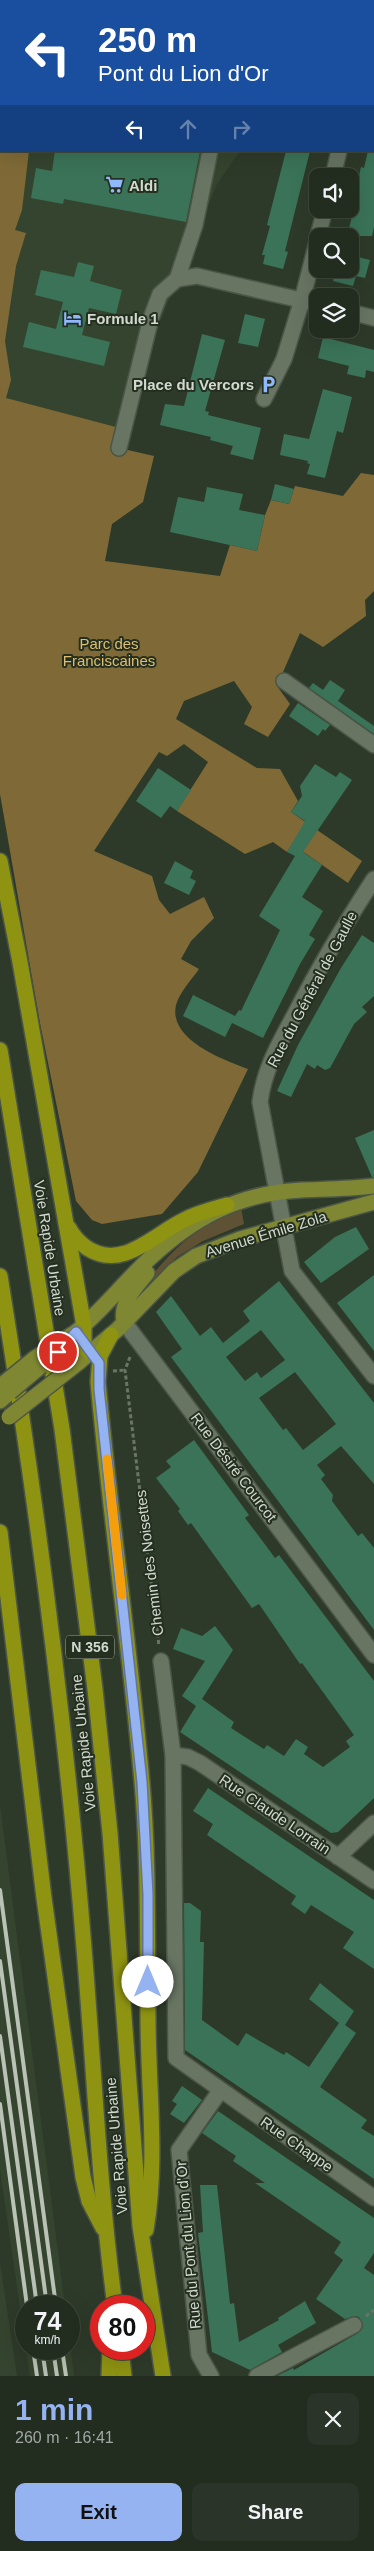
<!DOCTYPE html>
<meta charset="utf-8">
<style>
:root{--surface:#222c1f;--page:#2a3428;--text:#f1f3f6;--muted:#a2a7a4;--line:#3f483d;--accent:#95b2f1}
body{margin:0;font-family:Arial,sans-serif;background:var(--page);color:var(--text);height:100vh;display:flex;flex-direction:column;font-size:19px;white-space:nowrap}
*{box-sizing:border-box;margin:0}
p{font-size:16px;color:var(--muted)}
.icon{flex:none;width:28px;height:28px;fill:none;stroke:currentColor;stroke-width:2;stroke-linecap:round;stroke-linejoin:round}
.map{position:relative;height:2376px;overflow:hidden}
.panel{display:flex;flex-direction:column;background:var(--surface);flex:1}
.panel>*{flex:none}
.banner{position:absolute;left:0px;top:0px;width:375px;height:152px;box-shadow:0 5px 20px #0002,0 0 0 1px var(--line);background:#1a4fa0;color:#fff;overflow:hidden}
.tools{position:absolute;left:309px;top:168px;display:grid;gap:10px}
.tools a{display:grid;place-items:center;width:50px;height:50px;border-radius:10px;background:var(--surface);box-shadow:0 5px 20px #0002,0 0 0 1px var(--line);font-size:25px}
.speed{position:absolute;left:15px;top:2295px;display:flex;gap:10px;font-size:25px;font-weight:700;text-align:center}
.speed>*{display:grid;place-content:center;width:65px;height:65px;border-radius:50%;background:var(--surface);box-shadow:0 5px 20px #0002,0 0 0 1px var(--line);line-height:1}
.speed small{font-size:12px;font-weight:400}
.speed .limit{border:8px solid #d22;background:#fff;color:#111}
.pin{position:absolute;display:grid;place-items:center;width:42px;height:42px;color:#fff;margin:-21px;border:2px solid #fff;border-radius:50%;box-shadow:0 1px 5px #0007}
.me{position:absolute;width:55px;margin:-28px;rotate:0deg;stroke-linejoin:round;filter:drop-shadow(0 0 4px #0008)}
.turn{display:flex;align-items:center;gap:18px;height:105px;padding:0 15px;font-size:22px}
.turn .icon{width:65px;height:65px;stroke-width:2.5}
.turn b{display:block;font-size:35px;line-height:42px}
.lanes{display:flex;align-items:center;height:48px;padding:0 15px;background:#0003;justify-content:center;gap:25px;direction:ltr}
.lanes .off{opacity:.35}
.round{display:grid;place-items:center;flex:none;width:52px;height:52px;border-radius:10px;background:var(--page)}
.overview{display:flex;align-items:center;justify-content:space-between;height:85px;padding:0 15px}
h1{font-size:30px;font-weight:800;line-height:38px;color:var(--accent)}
.primary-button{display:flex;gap:10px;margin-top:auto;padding:10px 15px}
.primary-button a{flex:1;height:58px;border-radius:10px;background:var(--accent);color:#111;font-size:20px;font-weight:800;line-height:58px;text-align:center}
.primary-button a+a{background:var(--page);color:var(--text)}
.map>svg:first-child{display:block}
.built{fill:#35442e}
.green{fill:#5e5134}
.forest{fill:#7f6a37}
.building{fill:#3a7358;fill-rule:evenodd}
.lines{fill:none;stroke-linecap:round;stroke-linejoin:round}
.minor-casing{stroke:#4b5547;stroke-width:18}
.major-casing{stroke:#4b5547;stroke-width:18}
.highway-casing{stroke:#4b5547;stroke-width:18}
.path{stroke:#6b7566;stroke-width:3;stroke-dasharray:4 2.5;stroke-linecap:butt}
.minor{stroke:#687563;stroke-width:15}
.major{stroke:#7f8732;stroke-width:15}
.highway{stroke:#8e9312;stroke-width:15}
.rail{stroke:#bac2b6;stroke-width:4}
.major-bridge-casing{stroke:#4b5547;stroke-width:18;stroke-linecap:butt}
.major-bridge{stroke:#7f8732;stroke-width:15}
.route-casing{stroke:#61749d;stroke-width:12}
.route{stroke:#95b2f1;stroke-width:9}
.slow{stroke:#f59e0b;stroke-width:9}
.labels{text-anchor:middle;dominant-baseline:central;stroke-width:4;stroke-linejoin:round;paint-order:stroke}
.shield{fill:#242f20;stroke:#9ea79a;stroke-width:1}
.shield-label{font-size:14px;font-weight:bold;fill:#d2dacf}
.poi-label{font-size:15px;font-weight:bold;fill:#d2dacf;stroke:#242f20;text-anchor:start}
.park-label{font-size:15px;fill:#dfbe70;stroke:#242f20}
.street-label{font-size:15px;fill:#d2dacf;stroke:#242f20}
</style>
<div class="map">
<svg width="374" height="2376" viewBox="0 0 374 2376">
<rect width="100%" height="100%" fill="#2e3a29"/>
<g class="built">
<polygon points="0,0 374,0 374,10 374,1 1,1 1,151 240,151 217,184 116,427 0,397"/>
<polygon points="0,1805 65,2306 26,2306 26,2349 69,2349 69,2336 74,2376 30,2376 0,2170"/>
<polygon points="0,2263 17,2376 0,2376"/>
</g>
<path class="green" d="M 241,1207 L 244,1224 L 203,1241 L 177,1257 L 140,1293 L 140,1290 C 174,1248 191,1230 241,1207 Z"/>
<path class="forest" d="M 0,147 L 1,151 L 29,151 L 22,210 L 15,230 L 26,233 L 16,266 L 5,341 L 11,380 L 6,398 L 116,427 L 119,448 L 154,456 L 143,502 L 112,524 L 105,561 L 220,576 L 230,545 L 257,551 L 265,515 L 271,500 L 289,504 L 295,486 L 343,496 L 361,473 L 374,475 L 374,591 L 365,600 L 366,616 L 323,647 L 300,633 L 277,686 L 290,704 L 268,737 L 244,724 L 252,707 L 234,681 L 184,701 L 176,719 L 257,768 L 280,769 L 298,801 L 291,812 L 362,861 L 348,883 L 292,844 L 287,852 L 273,842 L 245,854 L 177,811 L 208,762 L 184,744 L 167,756 L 159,752 L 94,851 L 152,876 L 159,900 L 170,914 L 204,897 L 214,918 L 191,941 L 181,959 L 199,969 C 192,979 179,993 176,1005 C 168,1040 224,1060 248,1069 L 198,1172 L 162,1214 L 102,1224 L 92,1220 L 76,1201 L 40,1023 L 0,794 Z"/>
<g class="building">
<polygon points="374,150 374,227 372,236 347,236 360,185 357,185 361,167 364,168 368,151"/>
<polygon points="55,151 200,151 186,222 64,199 63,204 31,198 36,168 52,171"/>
<polygon points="286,151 310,151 285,251 288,252 283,269 263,264 265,255 262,255 270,226 267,225"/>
<polygon points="350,255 370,260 365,278 356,276 353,286 333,281 336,269 350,269"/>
<polygon points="78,262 94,266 90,281 122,290 116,314 89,308 82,335 110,342 104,366 23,347 29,322 56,329 63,302 35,295 41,270 74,277"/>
<polygon points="245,314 265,319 258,347 238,343"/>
<polygon points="202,334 225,340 205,411 209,412 208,415 261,428 253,460 230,454 233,446 210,440 211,437 160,425 165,404 184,406"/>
<polygon points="323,337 374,350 374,372 366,370 365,378 347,374 349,366 318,358"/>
<polygon points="323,389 352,397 343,433 337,431 325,478 307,474 310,464 307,463 308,461 280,455 284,434 309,439"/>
<polygon points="275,484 294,489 289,504 271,500"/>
<polygon points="207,487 243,494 239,510 265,515 257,551 170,532 178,497 204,502"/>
<polygon points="330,680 345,690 338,701 374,726 374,734 309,688 313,683 323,690"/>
<polygon points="298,703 330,725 325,731 323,729 318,736 289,716"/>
<polygon points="315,764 336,777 340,772 352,780 303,852 322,865 302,897 323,911 309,935 315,939 300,964 263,1038 232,1023 225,1037 183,1016 193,995 235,1016 239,1010 241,1011 280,930 259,916 295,856 287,852 305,821 291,812 302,796 300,786"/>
<polygon points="158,768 191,790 177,811 170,806 161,818 136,801"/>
<polygon points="175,861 193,871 190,878 196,881 189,895 164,883"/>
<polygon points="362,935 374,943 374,996 362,1007 367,1012 354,1024 330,1068 325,1070 317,1065 315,1069 307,1064 291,1097 277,1091 298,1045 341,968"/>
<polygon points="374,1130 374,1177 372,1177 355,1138"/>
<polygon points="356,1227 369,1249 321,1283 304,1262 335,1237"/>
<polygon points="374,1275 374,1351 337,1303"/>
<path d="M 279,1281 L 374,1403 L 374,1484 L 341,1446 L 317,1465 L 325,1475 L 321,1479 L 333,1495 L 332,1501 L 358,1536 L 362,1533 L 374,1548 L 374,1630 L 171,1357 L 182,1349 L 156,1312 L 171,1296 L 200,1336 L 211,1327 L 223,1343 L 250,1321 L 243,1311 ZM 261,1330 L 285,1360 L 261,1378 L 257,1372 L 245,1381 L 226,1357 ZM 295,1372 L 336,1424 L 303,1450 L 286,1428 L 283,1430 L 259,1398 Z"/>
<polygon points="194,1440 249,1515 245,1518 261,1539 275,1558 279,1555 374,1681 374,1798 338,1832 331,1833 180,1732 196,1706 182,1696 205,1661 173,1649 181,1628 202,1636 215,1626 233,1650 202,1699 234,1722 231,1728 264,1749 267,1745 284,1756 296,1739 308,1747 304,1754 323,1767 350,1747 346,1741 354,1735 302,1663 300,1664 259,1604 252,1608 191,1523 188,1525 178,1511 180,1509 156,1478 171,1467 166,1461"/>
<polygon points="208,1788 374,1900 374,1969 343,1948 354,1932 311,1905 305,1914 291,1904 296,1896 207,1835 213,1824 193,1811"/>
<polygon points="184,1903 190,1903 201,1911 200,1942 204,1942 202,2020 238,2046 246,2033 284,2055 286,2052 309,2067 339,2023 309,1999 320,1983 354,2011 345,2025 356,2033 320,2087 367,2120 361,2128 374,2136 374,2179 185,2050"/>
<polygon points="182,2086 202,2100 184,2123 170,2114 177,2104 172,2101"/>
<polygon points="218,2111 374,2218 374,2253 364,2268 374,2275 374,2376 277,2376 293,2368 294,2370 358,2333 363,2325 359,2317 354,2316 345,2319 316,2299 343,2260 334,2253 341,2242 255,2183 265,2183 233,2161 236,2156 202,2133"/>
<polygon points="200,2185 217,2185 230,2304 234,2303 239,2342 279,2320 278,2318 305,2301 316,2323 278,2345 282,2352 250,2370 212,2352 198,2233 203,2232"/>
</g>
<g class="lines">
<defs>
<g id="minor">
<polyline points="324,0 327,1"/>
<polyline points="242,1 243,0"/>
<polyline points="300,1 301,0"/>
<polyline points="0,4 1,40"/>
<polyline points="333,176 339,151"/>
<polyline points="318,236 325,209"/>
<polyline points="177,279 195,225 210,151"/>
<polyline points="350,312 374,318"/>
<polyline points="264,399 284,359 302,300 318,238"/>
<polyline points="119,448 151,318 160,294 177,279 197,276 318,304"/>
<polyline points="284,681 374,745"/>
<path d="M 374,879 C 346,922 319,967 295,1014 C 280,1042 264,1069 260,1102 L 292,1271 L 374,1376"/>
<polyline points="124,1322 374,1655"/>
<polyline points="161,1661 173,1755 176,2058 374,2198"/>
<polyline points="173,1755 188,1757 200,1763 374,1881"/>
<polyline points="338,1857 374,1823"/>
<polyline points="211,2376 199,2355 179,2150 220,2091"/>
<polyline points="257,2376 354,2325"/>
</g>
<g id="major">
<path d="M 124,1322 C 120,1302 136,1287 147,1273"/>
<path d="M 76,1332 C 103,1310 124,1282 149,1259 C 194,1217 239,1193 302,1190 C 326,1189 350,1189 374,1186"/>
<polyline points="79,1362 118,1329 174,1271 196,1256 240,1239 374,1202"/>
<polyline points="0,1401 10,1392"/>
</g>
<g id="highway">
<polyline points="0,861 20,962 84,1326 84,1340 79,1362"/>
<polyline points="0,1050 62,1429 95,1689 110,1833 140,2226 163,2376"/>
<path d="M 69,1228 C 73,1236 80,1243 87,1248 C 122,1271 153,1235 184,1220 C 197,1213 213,1209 227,1205"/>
<path d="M 0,1276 C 36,1499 66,1723 84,1948 C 94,2068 99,2187 115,2306"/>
<path d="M 111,1335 L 100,1356 L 98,1382 C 110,1515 130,1648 142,1782 C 149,1860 147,1938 148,2017 C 148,2088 158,2160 146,2230"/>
<polyline points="0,1532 44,1898 83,2177 89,2201 103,2228"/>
<polyline points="121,2349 124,2376"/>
<polyline points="109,2376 110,2349"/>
</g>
</defs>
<use href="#minor" class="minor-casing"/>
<use href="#major" class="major-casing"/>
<use href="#highway" class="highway-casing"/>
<g class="path">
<polyline points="130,1357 125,1370 159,1646"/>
<polyline points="113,1371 125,1370"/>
<polyline points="366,2316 374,2310"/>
</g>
<use href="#minor" class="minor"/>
<use href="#major" class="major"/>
<use href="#highway" class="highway"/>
<g class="rail">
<polyline points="0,1890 56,2306"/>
<polyline points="0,1961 47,2306"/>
<polyline points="0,2036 37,2306"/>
<polyline points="0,2104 27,2306"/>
<polyline points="33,2349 37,2376"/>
<polyline points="42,2349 46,2376"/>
<polyline points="53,2349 57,2376"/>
<polyline points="62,2349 66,2376"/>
</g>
<defs>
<g id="major-bridge">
<polyline points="3,1384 35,1358 76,1332"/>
<polyline points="10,1392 41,1366"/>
<polyline points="9,1417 79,1362"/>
</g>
</defs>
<use href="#major-bridge" class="major-bridge-casing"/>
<use href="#major-bridge" class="major-bridge"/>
</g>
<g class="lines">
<defs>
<polyline id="route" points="58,1352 76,1332 99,1363 99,1389 142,1782 148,1895 148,1982"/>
</defs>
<use href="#route" class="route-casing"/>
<use href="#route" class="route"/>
<polyline class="slow" points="107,1459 122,1595"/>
</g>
<defs>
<symbol id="supermarket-bare" viewBox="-9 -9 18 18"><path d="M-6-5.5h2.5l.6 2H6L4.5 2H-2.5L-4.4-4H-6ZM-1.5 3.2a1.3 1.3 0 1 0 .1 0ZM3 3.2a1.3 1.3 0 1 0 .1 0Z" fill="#8fb8fd" stroke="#242f20" stroke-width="2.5" paint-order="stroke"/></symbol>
<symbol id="hotel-bare" viewBox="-9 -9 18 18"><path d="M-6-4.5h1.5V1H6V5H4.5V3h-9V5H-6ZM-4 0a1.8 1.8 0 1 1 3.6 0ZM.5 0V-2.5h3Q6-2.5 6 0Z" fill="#8fb8fd" stroke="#242f20" stroke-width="2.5" paint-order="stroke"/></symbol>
<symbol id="parking-bare" viewBox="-9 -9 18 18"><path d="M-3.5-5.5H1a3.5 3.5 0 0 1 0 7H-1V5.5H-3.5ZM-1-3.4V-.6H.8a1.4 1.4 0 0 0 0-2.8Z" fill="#8fb8fd" stroke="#242f20" stroke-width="2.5" paint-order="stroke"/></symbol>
</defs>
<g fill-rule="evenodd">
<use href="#supermarket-bare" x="102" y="172" width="25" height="25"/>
<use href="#hotel-bare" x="60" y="306" width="25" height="25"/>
<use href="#parking-bare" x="256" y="372" width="25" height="25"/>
</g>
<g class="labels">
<rect class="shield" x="66" y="1635.5" width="48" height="23" rx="4"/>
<g class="shield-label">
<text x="90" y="1647">N 356</text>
</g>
<g class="poi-label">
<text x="129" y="185">Aldi</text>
<text x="87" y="318">Formule 1</text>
<text x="254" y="384" text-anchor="end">Place du Vercors</text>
</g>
<g class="park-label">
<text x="109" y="643">Parc des<tspan x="109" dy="17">Franciscaines</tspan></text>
</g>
<g class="street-label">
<text transform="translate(312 989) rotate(-62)">Rue du Général de Gaulle</text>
<text transform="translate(266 1234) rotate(-17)">Avenue Émile Zola</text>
<text transform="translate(50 1248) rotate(81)">Voie Rapide Urbaine</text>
<text transform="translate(234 1467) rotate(53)">Rue Désiré Courcot</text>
<text transform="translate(149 1563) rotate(-97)">Chemin des Noisettes</text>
<text transform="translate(83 1743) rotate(-96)">Voie Rapide Urbaine</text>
<text transform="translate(275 1814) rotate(34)">Rue Claude Lorrain</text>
<text transform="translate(297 2144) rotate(35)">Rue Chappe</text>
<text transform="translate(116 2146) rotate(-95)">Voie Rapide Urbaine</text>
<text transform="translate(188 2245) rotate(-95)">Rue du Pont du Lion d'Or</text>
</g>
</g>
</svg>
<div class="tools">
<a><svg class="icon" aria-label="sound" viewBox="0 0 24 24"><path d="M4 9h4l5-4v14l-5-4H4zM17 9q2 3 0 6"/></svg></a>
<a><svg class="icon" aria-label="search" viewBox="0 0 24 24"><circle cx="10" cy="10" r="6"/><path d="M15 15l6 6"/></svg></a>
<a><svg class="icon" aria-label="layers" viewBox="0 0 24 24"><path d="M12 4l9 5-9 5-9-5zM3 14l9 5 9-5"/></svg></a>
</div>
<div class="speed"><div>74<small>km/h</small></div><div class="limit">80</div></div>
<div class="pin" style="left:58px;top:1352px;background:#d93025"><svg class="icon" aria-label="arrive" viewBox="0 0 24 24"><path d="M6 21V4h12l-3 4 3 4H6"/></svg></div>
<svg class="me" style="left:148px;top:1982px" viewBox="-20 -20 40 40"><circle r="19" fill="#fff"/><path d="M0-13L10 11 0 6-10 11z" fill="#95b2f1"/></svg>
<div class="banner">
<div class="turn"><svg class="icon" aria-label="left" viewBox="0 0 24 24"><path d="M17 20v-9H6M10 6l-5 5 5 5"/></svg><div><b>250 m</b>Pont du Lion d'Or</div></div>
<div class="lanes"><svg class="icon" aria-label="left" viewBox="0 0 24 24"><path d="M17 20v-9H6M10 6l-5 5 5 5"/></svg><svg class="icon off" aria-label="ahead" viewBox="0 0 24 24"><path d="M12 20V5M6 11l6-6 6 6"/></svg><svg class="icon off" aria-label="right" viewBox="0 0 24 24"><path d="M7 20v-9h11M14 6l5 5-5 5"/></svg></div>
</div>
</div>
<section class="panel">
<div class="overview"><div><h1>1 min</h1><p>260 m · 16:41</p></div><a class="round"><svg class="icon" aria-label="close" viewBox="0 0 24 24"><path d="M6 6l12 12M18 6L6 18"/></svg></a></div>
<div class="primary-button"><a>Exit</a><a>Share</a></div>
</section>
